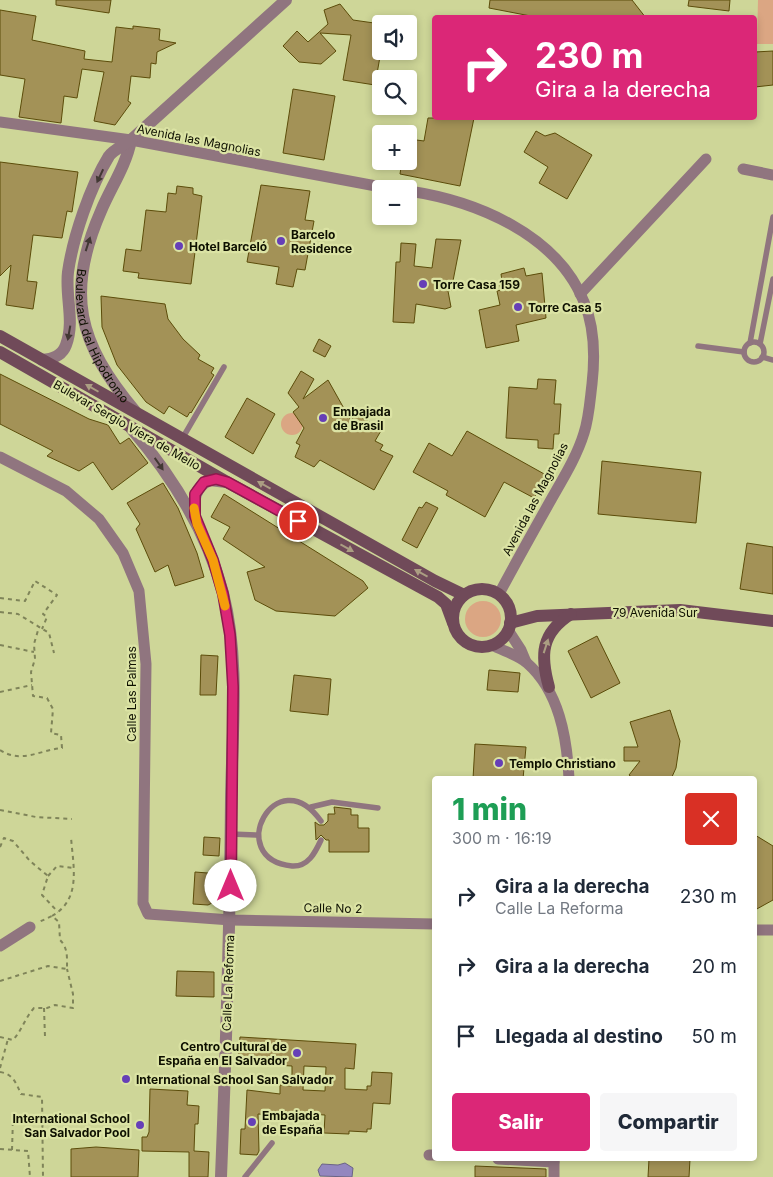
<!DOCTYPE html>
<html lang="es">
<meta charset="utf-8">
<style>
:root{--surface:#fff;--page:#f6f6f7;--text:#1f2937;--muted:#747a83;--accent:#db2777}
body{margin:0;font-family:Inter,sans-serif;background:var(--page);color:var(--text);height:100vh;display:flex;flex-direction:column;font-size:19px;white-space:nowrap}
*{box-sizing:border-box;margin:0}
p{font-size:16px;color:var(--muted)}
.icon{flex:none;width:28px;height:28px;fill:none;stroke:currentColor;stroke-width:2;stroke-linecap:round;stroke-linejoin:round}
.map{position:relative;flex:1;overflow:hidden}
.drawer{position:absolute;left:432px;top:776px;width:325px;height:385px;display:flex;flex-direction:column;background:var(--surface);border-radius:5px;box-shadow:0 2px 8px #0003}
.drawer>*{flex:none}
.guide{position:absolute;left:432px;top:15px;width:325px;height:105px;border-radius:5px;box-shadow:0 2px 8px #0003;background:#db2777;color:#fff;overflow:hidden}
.fabs{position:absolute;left:372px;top:15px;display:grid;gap:10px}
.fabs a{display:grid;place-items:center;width:45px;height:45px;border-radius:5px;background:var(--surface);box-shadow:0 2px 8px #0003;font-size:25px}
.pin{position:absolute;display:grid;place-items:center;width:42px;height:42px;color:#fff;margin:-21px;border:2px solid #fff;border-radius:50%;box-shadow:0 1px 5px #0007}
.me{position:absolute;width:55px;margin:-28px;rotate:0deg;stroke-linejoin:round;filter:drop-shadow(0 0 4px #0008)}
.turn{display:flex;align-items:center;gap:18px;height:105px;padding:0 20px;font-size:22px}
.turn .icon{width:65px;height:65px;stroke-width:2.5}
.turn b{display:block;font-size:35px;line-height:42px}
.round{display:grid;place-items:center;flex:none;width:52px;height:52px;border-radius:5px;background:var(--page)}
.head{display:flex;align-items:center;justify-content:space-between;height:85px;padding:0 20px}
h1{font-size:30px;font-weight:800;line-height:38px;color:#1e9e55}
.cta{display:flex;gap:10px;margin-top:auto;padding:10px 20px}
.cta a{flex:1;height:58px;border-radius:5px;background:var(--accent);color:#fff;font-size:20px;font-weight:800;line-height:58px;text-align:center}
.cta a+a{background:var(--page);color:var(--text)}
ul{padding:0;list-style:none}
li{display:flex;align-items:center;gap:15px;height:70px;padding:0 20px}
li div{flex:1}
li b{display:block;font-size:19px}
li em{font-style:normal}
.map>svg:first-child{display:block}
.green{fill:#dba683}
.water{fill:#9387bf;stroke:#6b6386}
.building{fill:#a39257;stroke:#5c4c0a;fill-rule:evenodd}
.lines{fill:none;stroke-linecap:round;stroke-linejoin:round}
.path{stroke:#7f8459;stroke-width:2;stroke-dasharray:4 4;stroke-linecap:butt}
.service{stroke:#90757f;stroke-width:5.5}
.minor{stroke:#90757f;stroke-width:11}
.tertiary{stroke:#90757f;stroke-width:12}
.secondary{stroke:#704a59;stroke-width:12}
.oneway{fill:#423833}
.oneway2{fill:#ab9e82}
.route-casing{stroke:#8e194d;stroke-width:12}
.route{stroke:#db2777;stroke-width:9}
.slow{stroke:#f59e0b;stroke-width:9}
.poi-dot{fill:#663fb7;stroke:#dbe3a4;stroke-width:2}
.labels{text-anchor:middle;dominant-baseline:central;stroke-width:4.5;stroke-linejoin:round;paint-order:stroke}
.street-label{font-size:12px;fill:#0e1000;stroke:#dbe3a4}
.poi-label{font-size:12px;font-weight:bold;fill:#0e1000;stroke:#dbe3a4;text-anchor:start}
</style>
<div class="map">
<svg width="773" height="1177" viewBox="0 0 773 1177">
<rect width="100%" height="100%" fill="#ced698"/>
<g class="green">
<polygon points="758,0 773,0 773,44 757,44"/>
<circle cx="292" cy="424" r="11"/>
<circle cx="483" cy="619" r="18"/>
</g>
<polygon class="water" points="345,1163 353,1168 352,1177 320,1176 318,1170 322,1164 338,1165"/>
<g class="building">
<polygon points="56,0 111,0 109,13 56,5"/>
<polygon points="490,0 632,0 646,18 541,18 489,8"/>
<polygon points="689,0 730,0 729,11 688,6"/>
<polygon points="340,4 353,20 381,24 381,51 375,85 343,80 351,35 320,33 336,51 321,64 299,62 283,46 297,31 308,42 328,24 324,10"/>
<polygon points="0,10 36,16 32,40 85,51 84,59 112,62 116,27 133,29 133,26 160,29 159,40 176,43 157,52 156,64 151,63 150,78 131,76 128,101 131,103 115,125 94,121 104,72 82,69 77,98 64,96 61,123 19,117 25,79 0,75"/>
<polygon points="773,51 773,85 755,87 755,52"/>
<polygon points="293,89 335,96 324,160 283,153"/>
<polygon points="428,118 474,118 460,186 400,174 402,161 409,161 409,139 424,141"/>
<polygon points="536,131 545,136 555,133 592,155 567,199 539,183 548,167 524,152"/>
<polygon points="0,162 78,172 72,212 67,211 62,238 33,235 27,281 37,282 33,309 6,305 11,265 0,276"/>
<polygon points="261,185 310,191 305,220 314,221 305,270 297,269 293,287 276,284 279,267 247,262"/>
<polygon points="177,186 193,188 193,194 202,196 191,284 138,278 139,273 123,271 126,249 141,251 146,210 166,212 168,193 176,194"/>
<polygon points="436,239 461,240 452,286 453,290 448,291 451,307 445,309 416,304 414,323 393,322 396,262 400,262 401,243 416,244 414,266 432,268"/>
<polygon points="524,268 526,276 542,273 546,318 516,325 519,341 486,348 479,310 500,305 497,291 501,290 499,282 502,281 501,274"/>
<polygon points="101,296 165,304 168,319 183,339 200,355 198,359 214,368 211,373 214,375 191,413 190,412 187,417 169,406 164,414 146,402 117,365 102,327"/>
<polygon points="319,339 331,346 325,357 313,351"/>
<polygon points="301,371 314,379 303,399 328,380 351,421 355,414 382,429 375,441 383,445 380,450 393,456 374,490 320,460 314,467 295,457 300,445 296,443 304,428 293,412 299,407 288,393"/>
<polygon points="0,374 89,419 108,425 120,444 129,438 148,463 112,490 93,462 79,471 47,456 53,451 0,424"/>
<polygon points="538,379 556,380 554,404 561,404 559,434 554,434 553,449 538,448 538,440 506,438 509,387 537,389"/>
<polygon points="247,398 275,414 253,454 225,437"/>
<polygon points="467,431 546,475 534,498 504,482 485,517 446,495 448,491 413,472 429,443 452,456"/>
<polygon points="602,461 701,472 696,523 598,514"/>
<polygon points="163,483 178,508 197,553 204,577 175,586 168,565 155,572 136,529 140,524 127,503"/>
<polygon points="224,494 363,581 368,588 335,616 276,611 255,600 247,572 265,567 223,539 230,527 211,517"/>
<polygon points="426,502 438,508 417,548 402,540 419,507 422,508"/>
<polygon points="747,543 773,547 773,594 740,589"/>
<polygon points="597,636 620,683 591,698 568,651"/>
<polygon points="201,655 218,656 216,695 200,695"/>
<polygon points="489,670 520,673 518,692 487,690"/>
<polygon points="294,675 331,679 328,715 290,711"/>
<polygon points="670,710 680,741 676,768 671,779 634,779 629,775 640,761 624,761 624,747 638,747 630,722"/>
<polygon points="475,744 526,747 523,779 473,779"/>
<polygon points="334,807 351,809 351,815 358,815 358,828 369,828 369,852 329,852 329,840 326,840 321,835 316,840 315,822 319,825 324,825 328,821 328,814 335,814"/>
<polygon points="755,835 773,846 773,900 755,910"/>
<polygon points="204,837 220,838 219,856 203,855"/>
<polygon points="195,872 220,874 218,900 208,905 193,904"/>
<polygon points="177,971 214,972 214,997 176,996"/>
<path d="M 240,1037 L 356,1044 L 354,1069 L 345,1068 L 345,1089 L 367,1090 L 367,1086 L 371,1086 L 372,1072 L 392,1073 L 390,1104 L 373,1103 L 371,1129 L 367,1129 L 367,1132 L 349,1131 L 349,1134 L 324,1133 L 325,1115 L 289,1113 L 289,1116 L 258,1114 L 259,1151 L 257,1155 L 240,1154 L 241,1129 L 245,1129 L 247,1090 L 280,1094 L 280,1085 L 292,1086 L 292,1066 L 238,1063 ZM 304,1066 L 326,1067 L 325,1091 L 303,1090 Z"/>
<polygon points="150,1089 188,1091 187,1105 199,1106 198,1124 195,1124 194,1151 209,1152 208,1177 189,1177 189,1152 142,1151 142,1137 147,1137 149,1132"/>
<polygon points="96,1147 139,1150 138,1177 71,1177 71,1149"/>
<polygon points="649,1159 690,1159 689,1177 648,1177"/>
<polygon points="475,1166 546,1169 546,1177 475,1177"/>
</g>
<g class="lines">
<g class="path">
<polyline points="0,598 25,601 35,581 57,595 43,614 47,617 42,629"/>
<polyline points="0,612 18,614 49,633 54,653"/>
<polyline points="0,645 34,652"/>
<polyline points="0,692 32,685"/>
<path d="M 0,750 C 21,764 40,750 62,748 L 61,735 L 51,733 L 53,709 L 47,698 L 33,696 L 31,672 L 35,659 L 34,644 L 39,627"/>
<polyline points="0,810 36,817 72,819"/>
<polyline points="0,847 4,838 13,841 30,861 48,876 42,895 58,912"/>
<polyline points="48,876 57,866 73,868"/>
<path d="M 52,916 C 82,899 73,866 71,837"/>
<path d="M 0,981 L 48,966 L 67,969 C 67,957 68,948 60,940 L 59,922 L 52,916 L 39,922"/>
<polyline points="44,1008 45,1037"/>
<path d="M 0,1037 L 13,1040 C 22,1030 25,1018 34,1008 L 47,1008 L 55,1005 L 73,1008 L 73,994 L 67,969"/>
<polyline points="0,1068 8,1039"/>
<path d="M 0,1072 C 13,1074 16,1083 21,1094 L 42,1097 L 43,1177"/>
<polyline points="0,1149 28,1151 30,1177"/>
<polyline points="12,1150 13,1118"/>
</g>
<g class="service">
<circle cx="754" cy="352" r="10"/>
<polyline points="750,343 773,217"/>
<polyline points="760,344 773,279"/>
<polyline points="698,346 744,352"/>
<polyline points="762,357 773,360"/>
<polyline points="182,439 224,367"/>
<polyline points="311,807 332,802 378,808"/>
<polyline points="231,834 257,835"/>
<path d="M 321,840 C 315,853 308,867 292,866 C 223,859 276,758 321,821"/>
<polyline points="245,1177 272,1143"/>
</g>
<g class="minor">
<polyline points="0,122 131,140 392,189"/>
<polyline points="743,169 773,175"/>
<path d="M 409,191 C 476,201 557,234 584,302 C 595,328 595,357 592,384 C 590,400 589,418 584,433 C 577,456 564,477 552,498 C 534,530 516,562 499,594"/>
<polyline points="580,294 706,159"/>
<polyline points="0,457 66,491 99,519 123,553 139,591 146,664 143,903 148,914 231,920 435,924"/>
<polyline points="508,630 521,650 526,662"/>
<path d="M 492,645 C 503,651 518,655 527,663 C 559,691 567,737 569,779"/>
<polyline points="755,930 773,930"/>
<polyline points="0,946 30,927"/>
<polyline points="429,1155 435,1155"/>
<polyline points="498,1159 554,1162"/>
<polyline points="554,1177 554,1159"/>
</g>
<g class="tertiary">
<path id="s1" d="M 131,140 C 126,166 111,187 101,211 C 65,293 78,343 135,411"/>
<path d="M 42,360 C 53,359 62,356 66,345 C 75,321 65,297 68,272 C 73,237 90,187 109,156 C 113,150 124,145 131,140 L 286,0"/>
<path d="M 131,428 C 172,476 207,532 223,593 C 240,659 232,732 231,799 C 230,925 226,1051 221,1177"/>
<path d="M 195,516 C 193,501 194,487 210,480 L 226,482"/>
</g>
<g class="secondary">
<polyline points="0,336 435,581 464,595"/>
<polyline points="0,352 227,482 438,597 446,604 453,623"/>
<circle cx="482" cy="618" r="29"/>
<polyline points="510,623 537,616 680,610 773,621"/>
<path d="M 549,687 C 540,655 541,633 571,614"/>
</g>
</g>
<defs><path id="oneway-solid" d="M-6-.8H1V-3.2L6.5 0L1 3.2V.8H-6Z" transform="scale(1.25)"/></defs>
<g class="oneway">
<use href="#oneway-solid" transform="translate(100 176) rotate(115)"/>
<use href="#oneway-solid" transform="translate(88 244) rotate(-72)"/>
<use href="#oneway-solid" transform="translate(69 333) rotate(100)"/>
<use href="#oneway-solid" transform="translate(159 464) rotate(55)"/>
</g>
<g class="oneway2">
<use href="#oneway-solid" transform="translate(92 388) rotate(-150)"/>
<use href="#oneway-solid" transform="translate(264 485) rotate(-151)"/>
<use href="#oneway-solid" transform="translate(347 548) rotate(29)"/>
<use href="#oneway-solid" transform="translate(421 573) rotate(-151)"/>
<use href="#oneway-solid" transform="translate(546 646) rotate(-72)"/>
</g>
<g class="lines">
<defs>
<polyline id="route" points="231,886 233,687 230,635 223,594 213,560 195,516 195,494 204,482 216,479 227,482 298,521"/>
</defs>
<use href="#route" class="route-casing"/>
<use href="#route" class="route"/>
<polyline class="slow" points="194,508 197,524 213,560 225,606"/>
</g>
<g class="poi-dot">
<circle cx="281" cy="241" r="5"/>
<circle cx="179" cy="246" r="5"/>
<circle cx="423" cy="284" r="5"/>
<circle cx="518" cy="307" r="5"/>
<circle cx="323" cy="418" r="5"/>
<circle cx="499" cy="763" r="5"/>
<circle cx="297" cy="1053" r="5"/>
<circle cx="126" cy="1079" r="5"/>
<circle cx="252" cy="1122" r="5"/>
<circle cx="140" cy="1125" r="5"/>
</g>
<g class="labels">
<g class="street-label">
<text transform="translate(199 140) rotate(11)">Avenida las Magnolias</text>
<text stroke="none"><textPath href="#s1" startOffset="210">Boulevard del Hipódromo</textPath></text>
<text transform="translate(127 425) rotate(30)">Bulevar Sergio Viera de Mello</text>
<text transform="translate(535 499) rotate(-62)">Avenida las Magnolias</text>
<text x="655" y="612">79 Avenida Sur</text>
<text transform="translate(131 694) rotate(-90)">Calle Las Palmas</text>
<text transform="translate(333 908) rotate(1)">Calle No 2</text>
<text transform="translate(228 983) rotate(-88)">Calle La Reforma</text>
</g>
<g class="poi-label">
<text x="291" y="234">Barcelo<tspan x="291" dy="14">Residence</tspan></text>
<text x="189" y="246">Hotel Barceló</text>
<text x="433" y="284">Torre Casa 159</text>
<text x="528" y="307">Torre Casa 5</text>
<text x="333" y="411">Embajada<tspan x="333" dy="14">de Brasil</tspan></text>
<text x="509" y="763">Templo Christiano</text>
<text x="287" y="1046" text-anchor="end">Centro Cultural de<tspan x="287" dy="14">España en El Salvador</tspan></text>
<text x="136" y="1079">International School San Salvador</text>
<text x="262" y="1115">Embajada<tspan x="262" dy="14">de España</tspan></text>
<text x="130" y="1118" text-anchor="end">International School<tspan x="130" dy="14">San Salvador Pool</tspan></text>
</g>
</g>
</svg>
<div class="fabs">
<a><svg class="icon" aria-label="sound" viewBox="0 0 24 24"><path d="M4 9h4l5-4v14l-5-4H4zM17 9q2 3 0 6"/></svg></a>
<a><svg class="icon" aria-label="search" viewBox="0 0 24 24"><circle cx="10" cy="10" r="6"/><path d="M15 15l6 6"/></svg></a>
<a>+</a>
<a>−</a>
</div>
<div class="pin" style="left:298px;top:521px;background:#d93025"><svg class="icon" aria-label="arrive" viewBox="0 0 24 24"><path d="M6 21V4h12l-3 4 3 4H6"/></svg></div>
<svg class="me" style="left:231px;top:886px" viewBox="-20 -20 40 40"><circle r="19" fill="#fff"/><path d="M0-13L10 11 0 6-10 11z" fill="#db2777"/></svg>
<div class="guide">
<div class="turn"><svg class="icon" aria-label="right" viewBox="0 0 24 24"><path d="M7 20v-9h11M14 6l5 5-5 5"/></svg><div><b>230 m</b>Gira a la derecha</div></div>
</div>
<section class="drawer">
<div class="head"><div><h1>1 min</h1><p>300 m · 16:19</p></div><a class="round" style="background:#d93025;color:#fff"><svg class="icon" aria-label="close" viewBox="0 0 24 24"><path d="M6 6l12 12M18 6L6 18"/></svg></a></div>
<ul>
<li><svg class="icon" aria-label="right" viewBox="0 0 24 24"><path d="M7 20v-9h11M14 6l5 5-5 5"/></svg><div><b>Gira a la derecha</b><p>Calle La Reforma</p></div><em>230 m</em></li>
<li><svg class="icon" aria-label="right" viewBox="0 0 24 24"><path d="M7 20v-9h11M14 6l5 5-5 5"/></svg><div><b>Gira a la derecha</b></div><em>20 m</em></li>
<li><svg class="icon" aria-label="arrive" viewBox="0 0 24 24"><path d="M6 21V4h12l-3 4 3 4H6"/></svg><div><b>Llegada al destino</b></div><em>50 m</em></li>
</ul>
<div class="cta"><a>Salir</a><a>Compartir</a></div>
</section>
</div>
